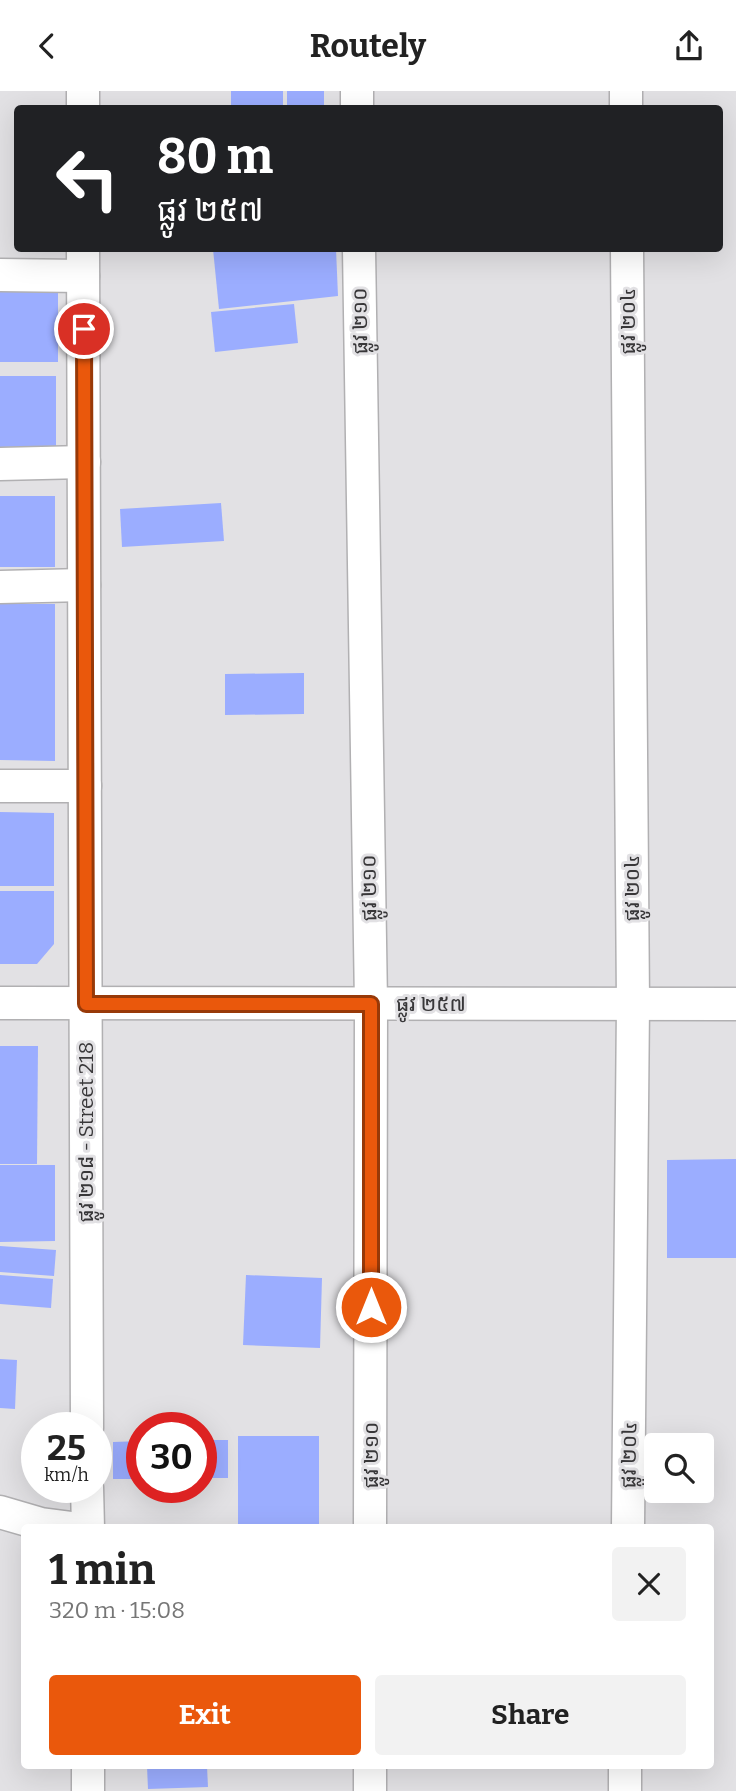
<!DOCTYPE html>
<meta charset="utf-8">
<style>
:root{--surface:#fff;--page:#f2f2f2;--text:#222;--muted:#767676;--accent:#ea580c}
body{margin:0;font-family:Bitter,"Noto Sans Khmer",serif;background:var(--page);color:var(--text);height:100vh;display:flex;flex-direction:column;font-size:26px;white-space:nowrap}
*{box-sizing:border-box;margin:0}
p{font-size:23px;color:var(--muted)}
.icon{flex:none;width:38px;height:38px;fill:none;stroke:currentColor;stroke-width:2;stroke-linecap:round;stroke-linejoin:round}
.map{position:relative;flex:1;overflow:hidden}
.details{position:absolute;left:21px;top:1433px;width:693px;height:245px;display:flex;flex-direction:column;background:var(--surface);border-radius:7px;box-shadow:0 7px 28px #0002}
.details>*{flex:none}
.top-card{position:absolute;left:14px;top:14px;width:709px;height:147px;border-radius:7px;box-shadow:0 7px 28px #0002;background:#202124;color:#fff;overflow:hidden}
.tools{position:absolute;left:644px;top:1342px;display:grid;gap:14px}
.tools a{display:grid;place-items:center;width:70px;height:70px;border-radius:7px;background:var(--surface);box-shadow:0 7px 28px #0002;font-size:35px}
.speed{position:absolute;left:21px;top:1321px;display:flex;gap:14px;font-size:35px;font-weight:700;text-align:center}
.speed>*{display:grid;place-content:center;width:91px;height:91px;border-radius:50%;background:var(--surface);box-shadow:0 7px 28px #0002;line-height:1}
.speed small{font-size:18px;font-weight:400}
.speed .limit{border:10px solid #d22;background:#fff;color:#111}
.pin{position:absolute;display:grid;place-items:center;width:60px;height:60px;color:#fff;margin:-30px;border:4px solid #fff;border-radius:50%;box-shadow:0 2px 7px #0007}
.me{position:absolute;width:77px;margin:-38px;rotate:0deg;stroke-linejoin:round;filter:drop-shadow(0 0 5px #0008)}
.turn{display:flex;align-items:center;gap:24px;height:147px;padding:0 28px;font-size:32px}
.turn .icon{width:91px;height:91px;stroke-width:2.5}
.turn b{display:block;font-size:49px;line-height:60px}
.round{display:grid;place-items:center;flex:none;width:74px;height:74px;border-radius:7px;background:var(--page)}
.headline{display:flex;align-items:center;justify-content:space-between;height:119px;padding:0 28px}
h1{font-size:42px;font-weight:700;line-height:52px}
.primary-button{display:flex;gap:14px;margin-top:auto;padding:14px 28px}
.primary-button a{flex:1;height:80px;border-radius:7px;background:var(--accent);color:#fff;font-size:28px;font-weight:700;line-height:80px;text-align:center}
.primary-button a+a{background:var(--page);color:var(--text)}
header{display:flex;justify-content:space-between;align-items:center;height:91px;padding:0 28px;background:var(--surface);font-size:32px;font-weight:700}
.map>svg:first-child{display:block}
.building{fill:#9badff}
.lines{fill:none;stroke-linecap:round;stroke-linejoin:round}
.street-casing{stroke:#b1b0b2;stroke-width:35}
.street{stroke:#fff;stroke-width:32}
.route-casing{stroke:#983908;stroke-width:18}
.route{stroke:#ea580c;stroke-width:12}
.labels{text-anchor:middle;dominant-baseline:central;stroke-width:6;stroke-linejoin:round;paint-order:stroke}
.street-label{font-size:21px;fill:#383739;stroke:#e2e1e4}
</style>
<header><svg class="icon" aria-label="back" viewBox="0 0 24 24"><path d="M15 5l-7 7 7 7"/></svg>Routely<svg class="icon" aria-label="share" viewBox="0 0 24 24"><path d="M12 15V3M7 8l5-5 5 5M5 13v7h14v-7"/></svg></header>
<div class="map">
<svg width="736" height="1700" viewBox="0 0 736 1700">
<rect width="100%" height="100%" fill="#e2e1e4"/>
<g class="building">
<rect x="231" y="0" width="52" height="18"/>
<polygon points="287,0 324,0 324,16 287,17"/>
<polygon points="213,158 336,158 338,205 219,218"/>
<rect x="0" y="195" width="58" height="76"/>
<polygon points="294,213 298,252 215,261 211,221"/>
<polygon points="0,285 56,285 56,355 0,356"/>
<rect x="0" y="405" width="55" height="71"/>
<polygon points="221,412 224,450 122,456 120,418"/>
<polygon points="0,513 55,513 55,670 0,669"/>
<polygon points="304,582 304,623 225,624 225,583"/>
<polygon points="0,721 54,722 54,795 0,795"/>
<polygon points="0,800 54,800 54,853 37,873 0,873"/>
<polygon points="0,955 38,955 37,1073 0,1073"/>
<polygon points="736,1068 736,1167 667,1167 667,1069"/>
<polygon points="0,1074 55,1074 55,1150 0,1151"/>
<polygon points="0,1155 56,1159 54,1185 0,1181"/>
<polygon points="0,1184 53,1188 51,1217 0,1213"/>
<polygon points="246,1184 322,1187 320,1257 243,1254"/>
<polygon points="0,1268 17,1269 15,1318 0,1317"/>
<rect x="238" y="1345" width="81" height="92"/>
<rect x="201" y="1349" width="27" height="38"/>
<polygon points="142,1350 142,1388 113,1388 113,1351"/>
<polygon points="147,1675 207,1675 208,1696 148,1698"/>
</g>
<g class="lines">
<defs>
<g id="street">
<polyline points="83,0 83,18"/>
<polyline points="357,0 357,18"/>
<polyline points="626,0 626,18"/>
<polyline points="83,158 87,1337"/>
<polyline points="359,158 371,913 370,1437"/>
<polyline points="627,158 633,913 628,1437"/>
<polyline points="0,184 83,185"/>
<polyline points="0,373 84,371"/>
<polyline points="0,496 84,494"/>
<polyline points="0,695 85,695"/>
<polyline points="0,912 736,913"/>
<polyline points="87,1396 88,1437"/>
<polyline points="0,1421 41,1433 72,1437"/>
<polyline points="88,1675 88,1700"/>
<polyline points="370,1700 370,1675"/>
<polyline points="625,1700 625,1675"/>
</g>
</defs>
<use href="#street" class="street-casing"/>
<use href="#street" class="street"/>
</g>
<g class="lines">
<defs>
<polyline id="route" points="84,238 86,913 371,913 371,1216"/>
</defs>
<use href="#route" class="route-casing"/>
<use href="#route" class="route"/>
</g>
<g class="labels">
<g class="street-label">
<text transform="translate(360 230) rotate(-91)">ផ្លូវ ២១០</text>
<text transform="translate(628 230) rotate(-90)">ផ្លូវ ២០៤</text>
<text transform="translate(369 797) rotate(-91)">ផ្លូវ ២១០</text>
<text transform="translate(632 797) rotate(-90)">ផ្លូវ ២០៤</text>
<text x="431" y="913">ផ្លូវ ២៥៧</text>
<text transform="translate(86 1041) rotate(-90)">ផ្លូវ ២១៨ - Street 218</text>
<text transform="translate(371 1364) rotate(-90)">ផ្លូវ ២១០</text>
<text transform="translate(629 1364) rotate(-89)">ផ្លូវ ២០៤</text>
</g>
</g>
</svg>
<div class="tools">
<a><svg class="icon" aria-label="search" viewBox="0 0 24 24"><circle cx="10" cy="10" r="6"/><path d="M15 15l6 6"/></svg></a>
</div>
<div class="speed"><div>25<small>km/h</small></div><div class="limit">30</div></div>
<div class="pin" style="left:84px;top:238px;background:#d93025"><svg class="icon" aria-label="arrive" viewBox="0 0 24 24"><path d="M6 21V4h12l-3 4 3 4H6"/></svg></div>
<svg class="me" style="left:371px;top:1216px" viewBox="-20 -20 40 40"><circle r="17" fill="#ea580c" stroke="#fff" stroke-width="3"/><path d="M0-11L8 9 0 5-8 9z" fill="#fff"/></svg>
<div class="top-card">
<div class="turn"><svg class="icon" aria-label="left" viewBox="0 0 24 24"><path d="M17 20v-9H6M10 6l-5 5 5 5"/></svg><div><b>80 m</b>ផ្លូវ ២៥៧</div></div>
</div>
<section class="details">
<div class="headline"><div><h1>1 min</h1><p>320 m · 15:08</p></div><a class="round"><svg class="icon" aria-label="close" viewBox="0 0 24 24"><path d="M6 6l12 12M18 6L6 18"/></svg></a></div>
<div class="primary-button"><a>Exit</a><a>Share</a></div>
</section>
</div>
